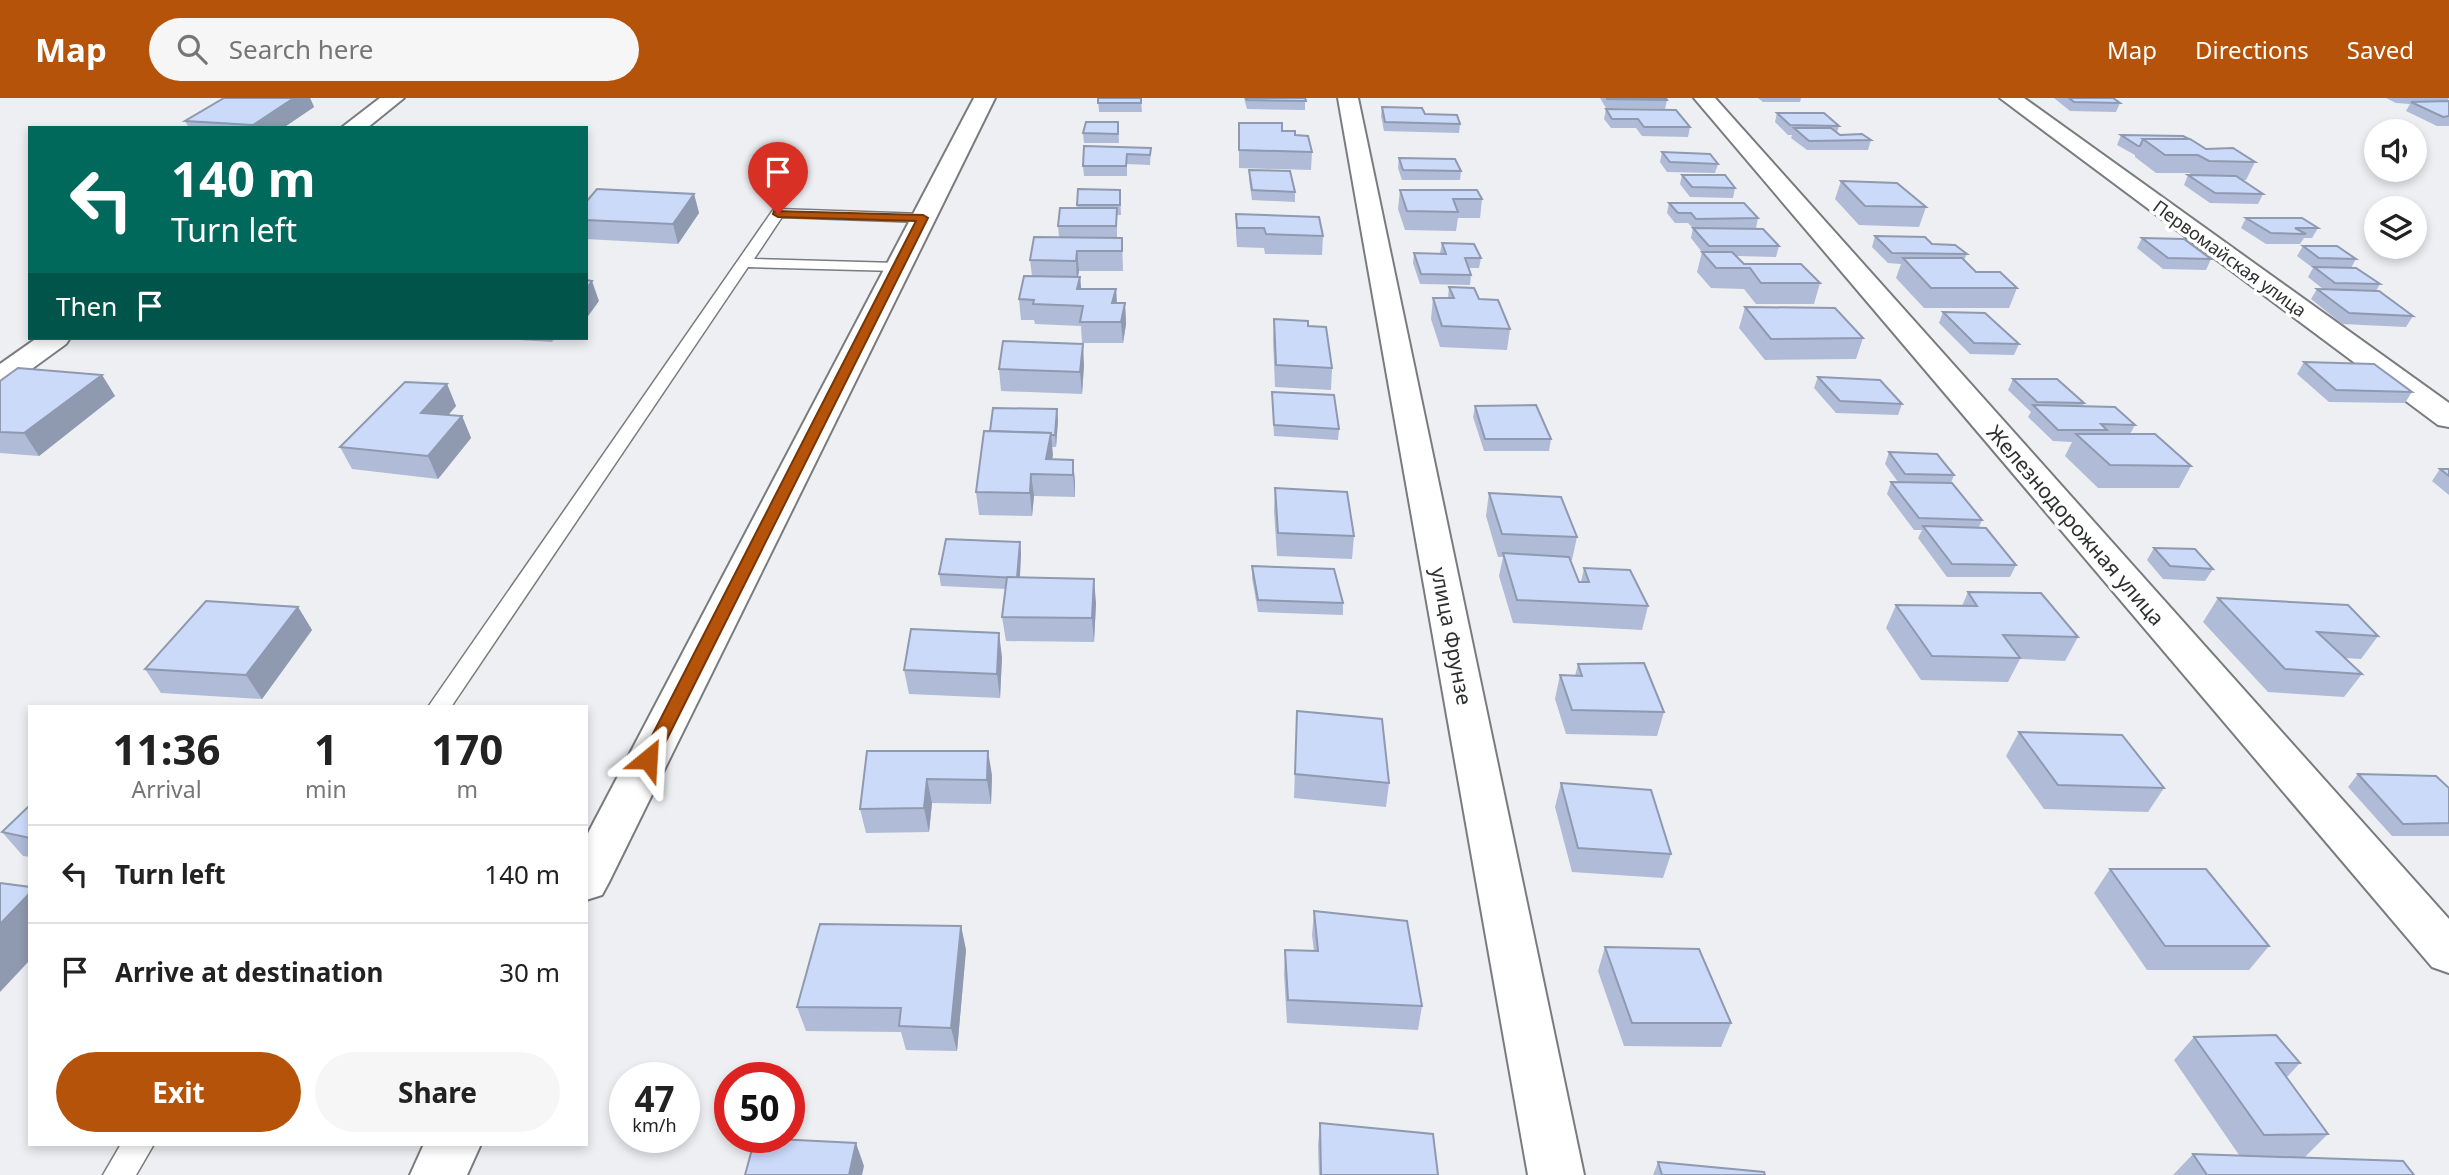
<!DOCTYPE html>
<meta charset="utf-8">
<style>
:root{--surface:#fff;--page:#f6f6f6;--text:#222;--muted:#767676;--line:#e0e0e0;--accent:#b45309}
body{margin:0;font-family:"Noto Sans",sans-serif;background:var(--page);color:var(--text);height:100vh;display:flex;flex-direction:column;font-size:26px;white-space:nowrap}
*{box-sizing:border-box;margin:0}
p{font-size:23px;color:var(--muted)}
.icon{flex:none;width:38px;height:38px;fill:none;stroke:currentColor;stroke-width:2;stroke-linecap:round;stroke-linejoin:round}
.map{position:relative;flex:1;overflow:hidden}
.sheet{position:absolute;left:28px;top:607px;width:560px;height:441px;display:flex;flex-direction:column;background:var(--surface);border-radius:0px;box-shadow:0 4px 10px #0003}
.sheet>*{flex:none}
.guide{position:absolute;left:28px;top:28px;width:560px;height:214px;border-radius:0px;box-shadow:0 4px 10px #0003;background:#00695c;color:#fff;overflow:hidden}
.tools{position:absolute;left:2364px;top:21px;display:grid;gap:14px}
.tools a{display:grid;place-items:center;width:63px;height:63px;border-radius:50%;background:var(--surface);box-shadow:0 4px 10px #0003;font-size:35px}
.speed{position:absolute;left:609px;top:964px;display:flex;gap:14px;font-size:35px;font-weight:700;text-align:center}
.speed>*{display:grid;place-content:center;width:91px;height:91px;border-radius:50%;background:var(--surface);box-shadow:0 4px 10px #0003;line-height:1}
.speed small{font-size:18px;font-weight:400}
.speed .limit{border:10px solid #d22;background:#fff;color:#111}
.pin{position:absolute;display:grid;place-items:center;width:60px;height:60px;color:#fff;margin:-72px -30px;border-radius:50% 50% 50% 0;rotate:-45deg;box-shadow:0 0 7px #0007}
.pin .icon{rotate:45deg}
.me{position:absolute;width:77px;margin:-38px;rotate:27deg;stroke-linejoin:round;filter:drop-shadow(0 0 5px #0008)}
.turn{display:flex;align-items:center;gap:24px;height:147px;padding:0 28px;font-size:32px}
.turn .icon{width:91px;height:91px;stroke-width:2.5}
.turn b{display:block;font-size:49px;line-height:60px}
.then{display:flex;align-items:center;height:66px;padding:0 28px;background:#0003;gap:14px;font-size:26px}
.eta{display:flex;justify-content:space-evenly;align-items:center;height:119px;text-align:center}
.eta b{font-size:42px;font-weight:700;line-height:49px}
.action{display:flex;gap:14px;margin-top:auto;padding:14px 28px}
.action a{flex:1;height:80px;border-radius:42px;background:var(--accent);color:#fff;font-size:28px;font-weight:700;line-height:80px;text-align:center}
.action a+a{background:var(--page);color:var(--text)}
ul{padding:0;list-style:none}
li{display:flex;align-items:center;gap:21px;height:98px;padding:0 28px;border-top:2px solid var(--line)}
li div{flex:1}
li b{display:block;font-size:26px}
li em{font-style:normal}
header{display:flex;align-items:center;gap:42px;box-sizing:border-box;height:98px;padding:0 35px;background:var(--accent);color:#fff}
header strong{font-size:33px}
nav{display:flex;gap:38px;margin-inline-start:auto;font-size:24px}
.search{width:490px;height:63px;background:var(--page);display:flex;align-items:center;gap:18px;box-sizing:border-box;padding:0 24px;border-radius:38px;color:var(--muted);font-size:26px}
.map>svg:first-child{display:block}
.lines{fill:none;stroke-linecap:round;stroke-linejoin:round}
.service-casing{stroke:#7a7b7f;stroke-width:3}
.minor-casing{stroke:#7a7b7f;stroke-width:4}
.secondary-casing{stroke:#7a7b7f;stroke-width:4}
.service{fill:#fff;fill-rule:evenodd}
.minor{fill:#fff;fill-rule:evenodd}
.secondary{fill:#fff;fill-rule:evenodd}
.wall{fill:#afbbd7}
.shaded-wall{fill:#8f99af}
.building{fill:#ccdafa;stroke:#8f99af;stroke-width:2}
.route{fill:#b45309;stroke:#753606;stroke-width:2}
.labels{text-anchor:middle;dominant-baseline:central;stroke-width:7;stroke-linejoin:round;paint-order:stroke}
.far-street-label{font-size:18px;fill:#2f3031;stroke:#fff}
.street-label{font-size:21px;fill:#2f3031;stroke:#fff}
</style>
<header>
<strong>Map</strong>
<div class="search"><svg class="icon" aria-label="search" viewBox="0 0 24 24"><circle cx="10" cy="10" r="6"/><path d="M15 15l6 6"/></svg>Search here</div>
<nav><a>Map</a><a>Directions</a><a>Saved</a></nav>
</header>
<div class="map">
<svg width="2449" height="1077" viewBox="0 0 2449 1077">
<rect width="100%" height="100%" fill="#edeff3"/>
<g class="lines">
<defs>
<g id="service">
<polygon points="778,111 923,116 930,120 923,124 782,119 754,161 897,165 904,169 897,173 748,169 451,609 428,609 773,112"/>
<polygon points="121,1046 154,1046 136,1077 103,1077"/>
</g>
<g id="minor">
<polygon points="380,0 404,0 367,30 341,30"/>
<polygon points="1338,0 1358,0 1584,1077 1528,1077"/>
<polygon points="1694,0 1715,0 2449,821 2449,875 2432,869"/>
<polygon points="2000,0 2024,0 2449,305 2449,329 2438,327"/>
<polygon points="37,240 70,240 66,246 11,286 0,289 0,266"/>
</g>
<g id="secondary">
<polygon points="974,0 995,0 609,784 602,797 586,802 586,739"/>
<polygon points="424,1046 481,1046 467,1077 410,1077"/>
</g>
</defs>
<use href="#service" class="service-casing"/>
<use href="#minor" class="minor-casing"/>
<use href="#secondary" class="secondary-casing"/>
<use href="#service" class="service"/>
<use href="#minor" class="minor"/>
<use href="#secondary" class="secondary"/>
</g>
<g class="wall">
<polygon points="224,0 310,0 314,9 283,30 189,30 185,23"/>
<polygon points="1098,0 1141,0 1142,14 1099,14"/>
<polygon points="1244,0 1305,0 1305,12 1247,11"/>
<polygon points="1600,0 1666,0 1667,2 1665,11 1606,10"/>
<polygon points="1758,0 1801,0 1800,4 1763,4"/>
<polygon points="2054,0 2113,0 2120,5 2116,14 2070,13"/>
<polygon points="2386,0 2449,0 2447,3 2449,3 2449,28 2437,28 2406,13 2410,6 2396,5"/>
<polygon points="1382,9 1425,16 1460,26 1459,35 1384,33 1381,18"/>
<polygon points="1606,11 1690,29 1688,39 1642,38 1636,30 1611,30 1604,21"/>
<polygon points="1777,15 1839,28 1837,34 1840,37 1871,42 1868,52 1807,52 1791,40 1792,37 1788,37 1775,24"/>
<polygon points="1118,24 1119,45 1084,45 1083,35"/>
<polygon points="1239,25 1282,33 1295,37 1312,54 1311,72 1239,70"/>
<polygon points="2121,37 2206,51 2255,64 2246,82 2242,82 2263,96 2258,106 2210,105 2184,87 2188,77 2193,77 2189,75 2156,75 2135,59 2135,57 2117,47"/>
<polygon points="1151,50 1150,67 1127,66 1127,78 1084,78 1083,68"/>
<polygon points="1662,54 1718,66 1715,75 1667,74 1660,64"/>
<polygon points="1399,60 1461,73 1460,82 1402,82 1398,70"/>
<polygon points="1249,72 1295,94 1295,104 1252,102 1249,81"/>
<polygon points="1682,77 1735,90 1733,100 1690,99 1680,86"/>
<polygon points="1841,83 1926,109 1919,129 1859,127 1835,101"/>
<polygon points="1120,92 1121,117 1117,117 1117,139 1059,139 1058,128 1077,110 1077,107"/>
<polygon points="1400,92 1482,101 1480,120 1458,120 1456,133 1405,132 1398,111"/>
<polygon points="694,96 699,115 678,146 586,141 586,104"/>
<polygon points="1669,105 1758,120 1756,130 1779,148 1776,159 1737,158 1744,166 1820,185 1814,206 1756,206 1744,191 1711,190 1697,174 1702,154 1691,140 1693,130 1688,125 1675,125 1667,115"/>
<polygon points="1236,116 1323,138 1322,157 1265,156 1264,150 1237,149 1236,136"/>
<polygon points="2246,120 2318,130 2312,140 2304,140 2300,146 2266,146 2241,130"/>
<polygon points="1875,138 1932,146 1967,156 1964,162 1976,174 2017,190 2009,210 1924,210 1896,180 1901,166 1888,165 1872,149"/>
<polygon points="1122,140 1123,173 1079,173 1078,179 1080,179 1081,191 1116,191 1117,205 1125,205 1126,226 1123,245 1082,245 1081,228 1035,226 1034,222 1021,222 1019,201 1032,178 1030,162"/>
<polygon points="2142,140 2211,161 2206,172 2163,171 2137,150"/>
<polygon points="1442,145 1481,160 1479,170 1469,170 1471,177 1470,187 1420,186 1413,165 1414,155 1440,155"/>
<polygon points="2303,148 2356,161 2351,170 2380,186 2376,193 2413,218 2406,229 2342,226 2311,201 2317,191 2323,191 2308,179 2313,170 2297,158"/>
<polygon points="1449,189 1479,201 1510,231 1507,252 1440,249 1431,221 1433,200 1448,200"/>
<polygon points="1745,209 1863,240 1856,261 1765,262 1739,230"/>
<polygon points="1943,214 2019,246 2014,257 1970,256 1939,225"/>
<polygon points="1274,221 1308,228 1332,270 1331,292 1275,289 1273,242"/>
<polygon points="486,240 555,240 552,244"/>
<polygon points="2304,264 2412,294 2405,305 2329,304 2297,276"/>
<polygon points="1084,267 1082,296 1001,293 999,271"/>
<polygon points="102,277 115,298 39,358 0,355 0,283"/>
<polygon points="1818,279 1902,306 1898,317 1836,315 1814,290"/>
<polygon points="2013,281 2084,305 2083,308 2135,327 2130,336 2191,368 2179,390 2098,390 2065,358 2072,344 2053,343 2028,319 2031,314 2008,292"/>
<polygon points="447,286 456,308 448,317 462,318 471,340 438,381 352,371 340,349"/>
<polygon points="1272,294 1339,331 1338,342 1274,338"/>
<polygon points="1475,308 1551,341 1549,353 1484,353 1473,319"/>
<polygon points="1058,322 1056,349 1052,349 1052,361 1073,362 1075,385 1075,399 1034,398 1032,418 979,417 976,394 990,333"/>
<polygon points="1889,354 1954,377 1951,385 1982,422 1979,429 2016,467 2010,479 1947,479 1918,440 1922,432 1914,432 1887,396 1891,384 1898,384 1885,366"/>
<polygon points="2440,371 2449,371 2449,397 2432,383"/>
<polygon points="1275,390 1354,438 1352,461 1277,458 1274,413"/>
<polygon points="1489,395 1577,439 1572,462 1570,462 1579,484 1581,484 1584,470 1648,508 1642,532 1513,525 1499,478 1503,459 1498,459 1486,418"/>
<polygon points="1020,444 1021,456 1020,480 1096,505 1094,544 1006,543 1002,519 1006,491 941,488 939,476"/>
<polygon points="2154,450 2213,471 2205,483 2163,481 2147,462"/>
<polygon points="1252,468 1343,505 1343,517 1258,514 1252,480"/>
<polygon points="1968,494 2078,539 2065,563 2020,561 2008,584 1921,582 1886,530 1896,507 1962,508"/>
<polygon points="2218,500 2378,538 2361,561 2345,560 2362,576 2344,599 2268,594 2203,524"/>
<polygon points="298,509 312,532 262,601 161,595 145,571"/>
<polygon points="1002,559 1000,600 909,596 904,572"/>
<polygon points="1578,566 1664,614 1657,638 1566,636 1555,601 1560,577 1575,578"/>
<polygon points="1297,613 1389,685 1386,709 1294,700"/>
<polygon points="2019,634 2164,690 2148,714 2044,711 2006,658"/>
<polygon points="867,653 992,677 991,706 932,705 929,734 866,735 860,711"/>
<polygon points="2358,676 2449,690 2449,738 2392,738 2348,689"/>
<polygon points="1561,685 1671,756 1663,780 1572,774 1555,709"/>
<polygon points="30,707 30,759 23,758 2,734"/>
<polygon points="2110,771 2269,848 2249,872 2147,872 2094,795"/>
<polygon points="1314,813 1422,908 1418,932 1287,925 1284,876 1285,852 1314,853 1312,837"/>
<polygon points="961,828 966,852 957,953 906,952 901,934 806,933 797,909"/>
<polygon points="1605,849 1731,925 1721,949 1624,948 1598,873"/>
<polygon points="2194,939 2300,965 2286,980 2328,1036 2305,1059 2414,1077 2173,1077 2193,1056 2239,1057 2174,962"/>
<polygon points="1320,1025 1438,1077 1319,1077 1318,1048"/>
<polygon points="1658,1064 1765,1077 1653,1077"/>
</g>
<g class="shaded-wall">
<polygon points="294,0 310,0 314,9 283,30 255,30 253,27"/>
<polygon points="694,96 699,115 678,146 673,126"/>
<polygon points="1077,153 1079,173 1077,183 1076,163"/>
<polygon points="1080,179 1082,199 1077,191"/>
<polygon points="592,183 599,203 586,221 586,191"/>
<polygon points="1116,191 1117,212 1113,226 1112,205"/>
<polygon points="1125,205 1126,226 1123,245 1121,224"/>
<polygon points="1083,246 1084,267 1082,296 1080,274"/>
<polygon points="102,277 115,298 39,358 24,335"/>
<polygon points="447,286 456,308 431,337 421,315"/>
<polygon points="1057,311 1058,322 1056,349 1055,337"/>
<polygon points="462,318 471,340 438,381 428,358"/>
<polygon points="1051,335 1053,357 1050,376 1046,361"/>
<polygon points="1073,362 1075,385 1075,399 1073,377"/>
<polygon points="1031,376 1034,398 1032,418 1030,395"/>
<polygon points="1020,444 1021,456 1019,492 1017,480"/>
<polygon points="1094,481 1096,505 1094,544 1092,520"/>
<polygon points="298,509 312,532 262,601 246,577"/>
<polygon points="999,535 1002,559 1000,600 997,576"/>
<polygon points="988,653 992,677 991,706 987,682"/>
<polygon points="927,681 932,705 929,734 924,710"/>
<polygon points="30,795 30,862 0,894 0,826"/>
<polygon points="961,828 966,852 957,953 951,930"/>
<polygon points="856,1045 864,1068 862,1077 849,1077"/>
</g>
<g class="building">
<polygon points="224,0 294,0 253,27 185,23"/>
<rect x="1098" y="0" width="43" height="5"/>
<polygon points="1246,0 1305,0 1306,3 1247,2"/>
<polygon points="1607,0 1666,0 1667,2 1607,1"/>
<polygon points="2069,0 2113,0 2120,5 2074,4"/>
<polygon points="2449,3 2449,18 2443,19 2411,4"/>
<polygon points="1382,9 1422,10 1425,16 1457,17 1460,26 1385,24"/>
<polygon points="1606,11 1676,12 1690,29 1644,29 1638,21 1612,21"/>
<polygon points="1777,15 1824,15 1839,28 1790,27"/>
<polygon points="1086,24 1118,24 1118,36 1083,35"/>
<polygon points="1239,25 1282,25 1282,33 1295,33 1295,37 1308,38 1312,54 1239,52"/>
<polygon points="1794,30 1831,30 1840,37 1862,36 1871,42 1809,43"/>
<polygon points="2121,37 2183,38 2189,41 2143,41 2140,48 2138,48"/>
<polygon points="2143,41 2190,41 2206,51 2233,50 2255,64 2209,63 2198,57 2165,57"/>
<polygon points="1084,48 1151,50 1150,57 1127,56 1126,68 1083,68"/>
<polygon points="1662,54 1710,56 1718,66 1670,64"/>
<polygon points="1399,60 1455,61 1461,73 1403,72"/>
<polygon points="1249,72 1290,73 1295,94 1252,92"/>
<polygon points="1682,77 1725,77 1735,90 1692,89"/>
<polygon points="2188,77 2236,78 2263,96 2215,95"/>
<polygon points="1841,83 1897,85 1926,109 1865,108"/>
<polygon points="597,91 694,96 673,126 586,122 586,104"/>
<polygon points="1078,91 1120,92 1120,107 1077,107"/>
<polygon points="1400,92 1477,92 1482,101 1453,101 1458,114 1407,113"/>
<polygon points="1669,105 1744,105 1758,120 1696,121 1691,115 1678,115"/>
<polygon points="1060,110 1117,110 1116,128 1058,128"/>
<polygon points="1236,116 1319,119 1323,138 1266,136 1264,130 1237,130"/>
<polygon points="2246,120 2302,120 2318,130 2295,130 2306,136 2271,135"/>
<polygon points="1693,130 1763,131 1779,148 1709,148"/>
<polygon points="1875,138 1925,139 1932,146 1955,147 1967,156 1892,155"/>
<polygon points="1034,139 1122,140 1122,153 1077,153 1076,163 1030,162"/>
<polygon points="2142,140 2184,141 2211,161 2168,160"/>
<polygon points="1442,145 1474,146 1481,160 1465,160 1471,177 1421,176 1414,155 1446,156"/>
<polygon points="2303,148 2337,148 2356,161 2319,160"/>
<polygon points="1702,154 1732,154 1744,166 1801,166 1820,185 1761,185 1750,170 1716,170"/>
<polygon points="1903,160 1962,160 1976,174 2000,174 2017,190 1931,190"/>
<polygon points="2314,169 2356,170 2380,186 2335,185"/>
<polygon points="1024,178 1080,179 1077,191 1116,191 1112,205 1125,205 1121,224 1080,224 1083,208 1033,206 1034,202 1019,201"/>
<polygon points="586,182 592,183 586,191"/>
<polygon points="1449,189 1474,190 1479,201 1498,202 1510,231 1442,228 1433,200 1454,200"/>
<polygon points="2317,191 2379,193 2413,218 2349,215"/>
<polygon points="1745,209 1835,210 1863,240 1771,241"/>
<polygon points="1943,214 1985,215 2019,246 1974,245"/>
<polygon points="1274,221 1308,223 1308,228 1326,229 1332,270 1276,267"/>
<polygon points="1003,243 1083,246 1080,274 999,271"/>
<polygon points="2304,264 2374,266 2412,294 2336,292"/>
<polygon points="18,270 102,277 24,335 0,334 0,283"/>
<polygon points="1818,279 1880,282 1902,306 1840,303"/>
<polygon points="2013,281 2057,281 2084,305 2037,304"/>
<polygon points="405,284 447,286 421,315 462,318 428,358 340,349"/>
<polygon points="1272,294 1334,297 1339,331 1274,327"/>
<polygon points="1536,307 1551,341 1485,341 1475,308"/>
<polygon points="2033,307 2115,309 2135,327 2101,326 2107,332 2058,332"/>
<polygon points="993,310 1057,311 1055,337 1051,337 1051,335 990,333"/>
<polygon points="984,333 1051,335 1046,361 1073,362 1073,377 1031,376 1030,395 976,394"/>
<polygon points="2076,336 2155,336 2191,368 2110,367"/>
<polygon points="1889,354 1937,356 1954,377 1905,376"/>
<polygon points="2440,371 2449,371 2449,378"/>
<polygon points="1891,384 1952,385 1982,422 1919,420"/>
<polygon points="1275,390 1347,394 1354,438 1278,435"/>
<polygon points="1489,395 1561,399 1577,439 1502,436"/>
<polygon points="1923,428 1986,430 2016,467 1952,466"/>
<polygon points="946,441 1020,444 1017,480 939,476"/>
<polygon points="2154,450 2195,451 2213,471 2170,468"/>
<polygon points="1503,455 1569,459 1579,484 1589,484 1584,470 1630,472 1648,508 1517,502"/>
<polygon points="1252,468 1334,471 1343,505 1258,502"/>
<polygon points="1007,479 1094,481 1092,520 1002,519"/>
<polygon points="1968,494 2041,495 2078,539 2003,537 2020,560 1932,558 1896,507 1977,508"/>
<polygon points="2218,500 2348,507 2378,538 2317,534 2362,576 2285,571"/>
<polygon points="206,503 298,509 246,577 145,571"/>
<polygon points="911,531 999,535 997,576 904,572"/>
<polygon points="1644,565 1664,614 1572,612 1560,577 1582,578 1578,566"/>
<polygon points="1297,613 1382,621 1389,685 1295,676"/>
<polygon points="2019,634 2122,637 2164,690 2058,687"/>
<polygon points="867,653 988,653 987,682 927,681 924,710 860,711"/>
<polygon points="2358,676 2436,678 2449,690 2449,725 2403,726"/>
<polygon points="1561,685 1651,692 1671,756 1578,750"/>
<polygon points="30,707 30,740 2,734"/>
<polygon points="2110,771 2206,771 2269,848 2165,848"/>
<polygon points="0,785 30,789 30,795 0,826"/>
<polygon points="1314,813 1407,823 1422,908 1288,902 1285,852 1318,853"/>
<polygon points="820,826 961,828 951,930 899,928 901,910 797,909"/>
<polygon points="1605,849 1699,851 1731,925 1632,925"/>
<polygon points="2276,937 2300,965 2276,965 2328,1036 2264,1037 2194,939"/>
<polygon points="1320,1025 1433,1036 1438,1077 1321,1077"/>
<polygon points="755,1040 856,1045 849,1077 745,1077"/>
<polygon points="2193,1056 2403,1063 2414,1077 2207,1077"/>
<polygon points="1658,1064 1764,1074 1765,1077 1662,1077"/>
</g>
<polygon class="route" points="774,113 923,117 928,120 657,661 655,665 642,665 640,661 916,123 778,119 773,116"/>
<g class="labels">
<g class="far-street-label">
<text transform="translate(2230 160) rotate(36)">Первомайская улица</text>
</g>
<g class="street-label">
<text transform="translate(2076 427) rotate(49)">Железнодорожная улица</text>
<text transform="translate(1452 538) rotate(79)">улица Фрунзе</text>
</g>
</g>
</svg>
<div class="tools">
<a><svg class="icon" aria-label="sound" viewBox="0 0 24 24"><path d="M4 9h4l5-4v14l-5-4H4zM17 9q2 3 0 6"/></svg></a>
<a><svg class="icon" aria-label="layers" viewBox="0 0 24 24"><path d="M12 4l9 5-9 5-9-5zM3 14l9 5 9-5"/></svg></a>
</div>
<div class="speed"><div>47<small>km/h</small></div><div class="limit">50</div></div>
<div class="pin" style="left:778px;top:116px;background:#d93025"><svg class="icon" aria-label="arrive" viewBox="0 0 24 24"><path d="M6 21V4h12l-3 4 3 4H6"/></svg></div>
<svg class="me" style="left:648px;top:661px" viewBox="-20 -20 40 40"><path d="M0-17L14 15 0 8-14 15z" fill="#b45309" stroke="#fff" stroke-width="4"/></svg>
<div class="guide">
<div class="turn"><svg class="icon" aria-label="left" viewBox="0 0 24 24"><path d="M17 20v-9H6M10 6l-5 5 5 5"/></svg><div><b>140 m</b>Turn left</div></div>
<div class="then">Then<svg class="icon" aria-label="arrive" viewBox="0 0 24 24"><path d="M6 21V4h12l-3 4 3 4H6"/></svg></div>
</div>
<section class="sheet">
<div class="eta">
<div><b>11:36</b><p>Arrival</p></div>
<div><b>1</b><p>min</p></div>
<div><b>170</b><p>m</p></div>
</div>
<ul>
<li><svg class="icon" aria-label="left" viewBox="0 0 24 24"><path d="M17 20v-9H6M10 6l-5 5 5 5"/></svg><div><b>Turn left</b></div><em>140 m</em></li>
<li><svg class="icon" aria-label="arrive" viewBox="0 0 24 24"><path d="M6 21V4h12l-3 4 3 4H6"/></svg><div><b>Arrive at destination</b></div><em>30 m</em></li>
</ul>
<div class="action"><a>Exit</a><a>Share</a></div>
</section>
</div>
